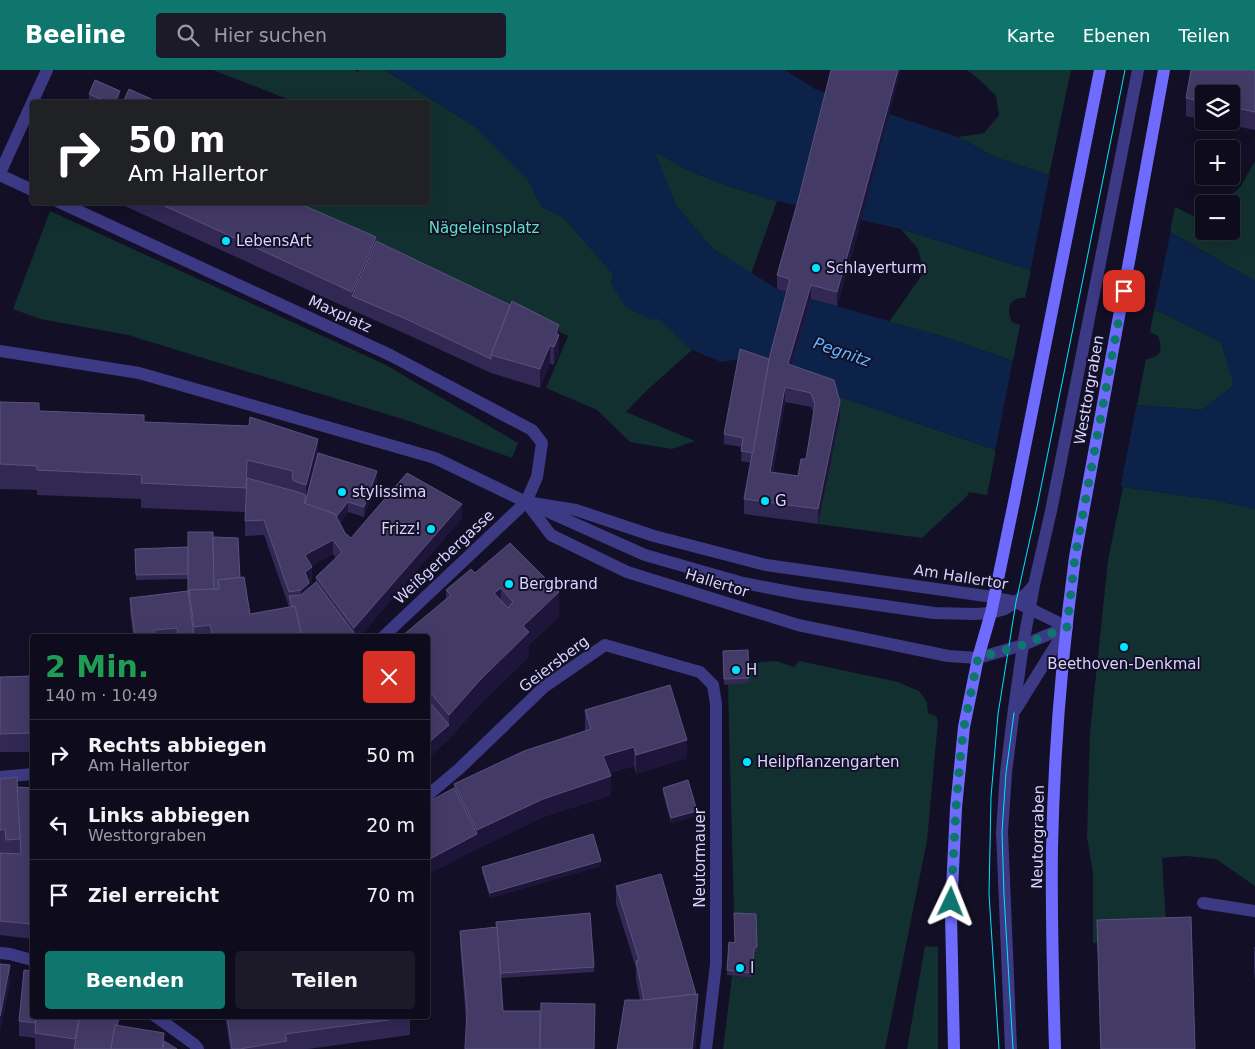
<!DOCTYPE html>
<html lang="de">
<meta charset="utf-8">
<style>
:root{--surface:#0e0b1c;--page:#1c1929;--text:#f1f3f6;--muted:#9b9ba3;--line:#2e2b3b;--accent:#0f766e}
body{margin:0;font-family:"DejaVu Sans",sans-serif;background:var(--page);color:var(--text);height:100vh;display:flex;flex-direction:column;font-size:19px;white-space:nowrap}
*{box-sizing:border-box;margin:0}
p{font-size:16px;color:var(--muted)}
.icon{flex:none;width:28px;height:28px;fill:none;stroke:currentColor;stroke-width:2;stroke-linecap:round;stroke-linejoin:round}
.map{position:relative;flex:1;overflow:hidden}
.drawer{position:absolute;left:30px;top:564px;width:400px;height:385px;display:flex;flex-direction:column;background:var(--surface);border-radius:5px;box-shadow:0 5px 20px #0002,0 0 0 1px var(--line)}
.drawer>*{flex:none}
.banner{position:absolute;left:30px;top:30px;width:400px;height:105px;border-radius:5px;box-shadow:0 5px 20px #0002,0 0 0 1px var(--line);background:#202124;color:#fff;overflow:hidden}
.fabs{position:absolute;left:1195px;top:15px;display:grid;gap:10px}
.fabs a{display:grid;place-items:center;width:45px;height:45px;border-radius:5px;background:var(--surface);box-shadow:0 5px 20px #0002,0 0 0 1px var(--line);font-size:25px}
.pin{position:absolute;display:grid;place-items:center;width:42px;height:42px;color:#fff;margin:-21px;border-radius:10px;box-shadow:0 2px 8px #0006}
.me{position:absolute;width:55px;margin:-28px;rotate:2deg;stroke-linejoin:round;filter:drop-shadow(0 0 4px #0008)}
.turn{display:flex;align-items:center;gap:18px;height:105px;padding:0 15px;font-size:22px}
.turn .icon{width:65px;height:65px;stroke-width:2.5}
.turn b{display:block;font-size:35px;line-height:42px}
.round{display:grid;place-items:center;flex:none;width:52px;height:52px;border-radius:5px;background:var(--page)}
.overview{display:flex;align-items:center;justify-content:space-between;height:85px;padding:0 15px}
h1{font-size:30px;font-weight:700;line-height:38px;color:#1e9e55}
.button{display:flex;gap:10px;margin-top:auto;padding:10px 15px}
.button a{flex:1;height:58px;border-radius:5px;background:var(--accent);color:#fff;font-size:20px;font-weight:700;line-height:58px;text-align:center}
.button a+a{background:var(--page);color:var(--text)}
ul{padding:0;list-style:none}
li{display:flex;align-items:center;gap:15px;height:70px;padding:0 15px;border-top:1px solid var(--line)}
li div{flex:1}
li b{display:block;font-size:19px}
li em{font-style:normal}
header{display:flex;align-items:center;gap:30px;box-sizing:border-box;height:70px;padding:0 25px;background:var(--accent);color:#fff}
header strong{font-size:24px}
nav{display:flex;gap:28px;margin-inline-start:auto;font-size:18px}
.search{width:350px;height:45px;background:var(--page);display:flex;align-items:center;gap:12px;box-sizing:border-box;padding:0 18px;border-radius:5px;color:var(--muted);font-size:19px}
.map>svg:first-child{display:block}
.green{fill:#12302f}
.water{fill:#0c2248;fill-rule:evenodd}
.pier{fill:#130f26}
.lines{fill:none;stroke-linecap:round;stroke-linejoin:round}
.service{stroke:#3d3a85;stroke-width:12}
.pedestrian{stroke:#3d3a85;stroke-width:12}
.minor{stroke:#3d3a85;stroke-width:12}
.secondary{stroke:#6f6bff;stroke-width:12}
.tram{stroke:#00e5ff;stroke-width:1}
.wall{fill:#312854;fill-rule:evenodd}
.shaded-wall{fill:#1d163a}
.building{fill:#433a66;stroke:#5a527e;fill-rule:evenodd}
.route{stroke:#0f766e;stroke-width:9;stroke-dasharray:0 16.2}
.poi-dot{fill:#00e5ff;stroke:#130f26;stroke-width:2}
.labels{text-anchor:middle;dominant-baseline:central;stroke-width:4;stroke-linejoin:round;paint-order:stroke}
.park-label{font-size:15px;fill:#5fe0c0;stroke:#130f26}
.poi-label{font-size:15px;fill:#d9d4ff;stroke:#130f26;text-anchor:start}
.street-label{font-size:15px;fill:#d9d4ff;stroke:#130f26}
.water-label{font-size:16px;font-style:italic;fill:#62b6ff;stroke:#130f26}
</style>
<header>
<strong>Beeline</strong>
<div class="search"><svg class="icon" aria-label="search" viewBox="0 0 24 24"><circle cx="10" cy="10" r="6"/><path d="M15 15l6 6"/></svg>Hier suchen</div>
<nav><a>Karte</a><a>Ebenen</a><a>Teilen</a></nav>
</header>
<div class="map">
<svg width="1255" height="979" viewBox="0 0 1255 979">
<rect width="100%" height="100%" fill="#130f26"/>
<g class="green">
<polygon points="213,0 355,0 358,2 359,0 385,0 474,56 528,110 542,137 564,148 613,204 611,214 657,247 692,280 644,323 626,342 695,371 672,379 630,372 597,340 546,318 568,266 289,133 428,132 428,32 295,32"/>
<polygon points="967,0 1071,0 1049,105 997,88 958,67 984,63 999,45 996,26 981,11"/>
<polygon points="654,81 687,100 728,116 777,131 751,204 712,178 676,136"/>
<polygon points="1255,91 1255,211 1170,162 1175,137 1198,148 1204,148 1204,161 1231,161 1231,134 1223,134 1241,116"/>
<polygon points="50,141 386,295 518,373 512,388 412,352 128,265 40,249 13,239"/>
<path d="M 901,159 L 1031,200 L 1025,228 C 1009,227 1006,240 1012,252 L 1020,255 L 1013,291 L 941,266 L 889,252 L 924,202 L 918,179 Z"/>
<path d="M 1154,239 L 1221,272 L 1234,315 L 1202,340 L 1137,335 L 1146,289 C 1162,287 1163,280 1158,266 L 1150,262 Z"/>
<polygon points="834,325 996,380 987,425 969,422 967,426 922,468 818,454 840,346"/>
<polygon points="1123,417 1215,430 1255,439 1255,816 1216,789 1186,786 1162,788 1167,870 1093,873 1093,803 1087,767 1090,663 1108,490"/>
<polygon points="776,591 794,597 799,591 898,612 919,621 927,632 928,643 936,646 938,651 927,771 885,979 723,979 732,906 752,908 754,883 757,882 756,849 734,848 728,614 749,593"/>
<polygon points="925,876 938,877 938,979 907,979"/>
</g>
<path class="water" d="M 385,0 L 785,0 L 815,19 L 958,67 L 997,88 L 1049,105 L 1170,162 L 1255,211 L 1255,439 L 1215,430 L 1123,417 L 996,380 L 834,325 L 741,289 L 721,292 L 692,280 L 657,248 L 650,250 L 625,236 L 611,214 L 613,204 L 564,148 L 542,137 L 528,110 L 474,56 ZM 655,82 L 687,100 L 728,116 L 777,131 L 901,159 L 1154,239 L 1221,272 L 1234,315 L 1202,340 L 1137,335 L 941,266 L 777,219 L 712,178 L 676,136 Z"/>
<g class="pier">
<polygon points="1050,102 1171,160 1154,242 1030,203"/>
<polygon points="1013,289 1137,332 1120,419 995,382"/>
</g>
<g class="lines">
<g class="service">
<polyline points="533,435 645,485 743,513 801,524 934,543 975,544 991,543 1005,539 1016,532 1026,524 1034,515"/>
<polyline points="1016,639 1067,557"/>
<polyline points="1011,979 1002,762 1006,703 1013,646 1023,575 1034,515 1051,441 1138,0"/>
</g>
<g class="pedestrian">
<polyline points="384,566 526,432"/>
<polyline points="0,707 32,704"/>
<polyline points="0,883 10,884 32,890"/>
</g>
<g class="minor">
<polyline points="0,103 47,0"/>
<polyline points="0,105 32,120"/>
<polyline points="59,132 390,285 532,360 542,373 537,407 526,432"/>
<polyline points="0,281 139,303 435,388 526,432 576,440 654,466 766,495 993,527 1016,532 1067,557"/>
<polyline points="526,432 551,465 627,502 798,555 948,586 978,588 1023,575 1067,557"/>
<polyline points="428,725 459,699 544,617 605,575 700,602 713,615 716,634 716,894 706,979"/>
<polyline points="1203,833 1255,841"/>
<polyline points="155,946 194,974 198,979"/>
</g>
<g class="secondary">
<polyline points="954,979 951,845 952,820 956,738 964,657 978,588 991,543 1014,432 1100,0"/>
<path d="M 1055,979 C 1053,912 1051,845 1052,778 C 1054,681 1062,584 1075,487 L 1164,0"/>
</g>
<g class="tram">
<polyline points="999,979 989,824 991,727 998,644 1016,532 1037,437 1125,0"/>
<polyline points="1013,979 1004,825 1002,762 1006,703 1014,643"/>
</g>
</g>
<g class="wall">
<polygon points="1255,0 1255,60 1210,51 1231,51 1231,24 1204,24 1204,50 1186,46 1186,28"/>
<polygon points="89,24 120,26 117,32 95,32 89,30"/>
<polygon points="116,132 296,132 376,171 559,265 559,283 554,295 550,293 540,318 491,303 406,264 352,240"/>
<path d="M 859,159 L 837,236 L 811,229 L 792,295 L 840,346 L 818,454 L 744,444 L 744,429 L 751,393 L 741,391 L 742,377 L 724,374 L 724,364 L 769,289 L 787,222 L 777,219 L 777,205 ZM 785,332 L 811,337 L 814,344 L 806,389 L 798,406 L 773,402 Z"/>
<path d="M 0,332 L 39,341 L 144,352 L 318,383 L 377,411 L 364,447 L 348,442 L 340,453 L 345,463 L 351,468 L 462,448 L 360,566 L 133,566 L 130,542 L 130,528 L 188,521 L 188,509 L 136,510 L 135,479 L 188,477 L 213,467 L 240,508 L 250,544 L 289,537 L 264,465 L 245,466 L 245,442 L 141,438 L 141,429 L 37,425 L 37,420 L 0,419 ZM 333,484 L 336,488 L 316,507 L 316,512 L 309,518 L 309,514 L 312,512 L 311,496 Z"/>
<polygon points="475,503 559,547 529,575 529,587 480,634 449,669 428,688 428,566 446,529 446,520"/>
<polygon points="748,580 749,613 724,615 723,581"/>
<polygon points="32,606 32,682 0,682 0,607"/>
<polygon points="585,640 687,688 636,704 634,696 609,703 611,725 543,747 477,779 454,718 454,714 585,661"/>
<polygon points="0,709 17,717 32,718 32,869 0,865"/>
<polygon points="663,718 697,746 671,753 663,723"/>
<polygon points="601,796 490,828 482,802 482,797"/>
<polygon points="616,816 698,948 695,979 617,979 640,930 636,909 636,898 616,834"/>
<polygon points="756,844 757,882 754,883 752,908 727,905 727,900 734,872"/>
<polygon points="1097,850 1195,979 1100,979"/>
<polygon points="460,861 594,897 594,902 501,908 503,941 540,941 595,934 466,950 460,875"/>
<polygon points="1254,877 1255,877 1255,910 1254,902"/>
<polygon points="120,946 119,955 164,971 177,979 35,979 35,968 19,966 19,951"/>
<polygon points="225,946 410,946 410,965 308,979 230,979"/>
</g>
<g class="shaded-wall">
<polygon points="898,0 901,0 859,159 837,236 837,222"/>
<polygon points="120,21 120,26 117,32 115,32"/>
<polygon points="376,167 376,185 352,226 352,222"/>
<polygon points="811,215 811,229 788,308 788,294"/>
<polygon points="559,255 559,283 554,295 554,277 556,263"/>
<polygon points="550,275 550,293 540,318 540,299"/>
<polygon points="785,317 785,332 770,416 770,402"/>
<polygon points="840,332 840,346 818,454 818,439"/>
<polygon points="318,369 318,393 306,440 306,415"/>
<polygon points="377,401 377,411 364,447 364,437"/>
<polygon points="348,432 348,442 335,459 335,449"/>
<polygon points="462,434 462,448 360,566 350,566 354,563 354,558"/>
<polygon points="333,470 333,484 305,499 305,485"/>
<polygon points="312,497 312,512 309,514 309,528 301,535 301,520 305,502"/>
<polygon points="501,518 501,543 494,523"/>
<polygon points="559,522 559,547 529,575 529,587 480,634 449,669 428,688 428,673 449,655 449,645 523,556"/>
<polygon points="687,670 687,688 636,704 636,685"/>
<polygon points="634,677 634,696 603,704 603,686"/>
<polygon points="611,706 611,725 543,747 477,779 428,805 428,790 477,764 477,760 543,729"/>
<polygon points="697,741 697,746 671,753 671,748"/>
<polygon points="601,791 601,796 490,828 490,823"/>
<polygon points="10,895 10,913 0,964 0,946"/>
<polygon points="698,924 698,948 695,979 692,979"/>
<polygon points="79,946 82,946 75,979 75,969"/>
<polygon points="119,946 120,946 120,951 115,973 112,979"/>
<polygon points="164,963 164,979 162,979"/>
</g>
<g class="building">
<path d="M 831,0 L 898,0 L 859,144 L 837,222 L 811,215 L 788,294 L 834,310 L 840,332 L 818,439 L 744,429 L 770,285 L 790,209 L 777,205 L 799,127 ZM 785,317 L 811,323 L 815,334 L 806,389 L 801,389 L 798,406 L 770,402 Z"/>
<polygon points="1191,0 1255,0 1255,42 1231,37 1231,24 1204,24 1204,32 1186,28"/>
<polygon points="95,10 120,21 115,32 107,32 89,24"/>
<polygon points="129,19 158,32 123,32"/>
<polygon points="156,132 296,132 376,167 352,222"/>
<polygon points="376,171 510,235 491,285 491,289 406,249 352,226"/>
<polygon points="512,231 559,255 556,263 559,265 554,277 550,275 540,299 491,285"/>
<polygon points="740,279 769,289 753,383 741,381 743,368 724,364"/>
<polygon points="0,332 39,333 39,341 144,345 144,352 249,356 250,347 318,369 306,415 294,411 292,407 293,401 247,390 246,418 141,413 142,405 37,400 37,396 0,394"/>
<polygon points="318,383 377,401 364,437 348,432 336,447 335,444 305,434"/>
<polygon points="407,403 462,434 354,558 316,507 342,482 333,470 305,485 312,497 305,502 309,513 301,520 289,522 264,450 245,451 247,408 294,421 306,425 304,433 335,444 345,463 351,468"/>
<polygon points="188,462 213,462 214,519 189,520 189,525 188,521"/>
<polygon points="213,467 238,468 240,508 218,510 218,519 214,519"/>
<path d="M 510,473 L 559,522 L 523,556 L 529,562 L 480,610 L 449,645 L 428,620 L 428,566 L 402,566 L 451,525 L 446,520 L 471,499 L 475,503 ZM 501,518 L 513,532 L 508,538 L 494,523 Z"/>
<polygon points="188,477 188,504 136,505 135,479"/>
<polygon points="244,507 250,544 295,536 302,566 195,566 212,563 210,555 194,557 189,520 220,519 218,510"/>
<polygon points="316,512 354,563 350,566 302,566 295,536 292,537 289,526 301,525"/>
<polygon points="188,521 194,566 178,566 177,558 154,560 154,566 135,566 130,528"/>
<polygon points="748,580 749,608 724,609 723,581"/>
<polygon points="32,606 32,663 0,664 0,607"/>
<polygon points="670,615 687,670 636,685 634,677 603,686 611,706 543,729 477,760 454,714 524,681 591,659 585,640"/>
<polygon points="428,630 449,655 428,673"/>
<polygon points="17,707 20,769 6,770 5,759 0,760 0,709"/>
<polygon points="688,710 697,741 671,748 663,718"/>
<polygon points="17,717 32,718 32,854 0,851 0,783 21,784"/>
<polygon points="454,718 477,764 428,790 428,732"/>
<polygon points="593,764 601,791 490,823 482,797"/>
<polygon points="661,804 696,924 644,930 636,891 639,890 616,816"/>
<polygon points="590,843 594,897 501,903 496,852"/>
<polygon points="734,843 756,844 757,877 754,878 752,903 727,900 729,872 735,873"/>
<polygon points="1191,847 1195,979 1101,979 1097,850"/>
<polygon points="497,857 503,941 540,941 540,979 465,979 467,942 460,861"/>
<polygon points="0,894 10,895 0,946"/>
<polygon points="24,900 32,901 32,946 36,946 35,953 19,951"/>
<polygon points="698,924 692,979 617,979 625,930 645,930"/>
<polygon points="541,933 595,934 594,979 540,979"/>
<polygon points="36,946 79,946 75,969 35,963"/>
<polygon points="80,946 119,946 117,955 115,955 111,979 74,979"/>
<polygon points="227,946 410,946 410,947 285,964 287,971 240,979 232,979"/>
<polygon points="115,955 164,963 162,979 111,979"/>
<polygon points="164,971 177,979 163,979"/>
</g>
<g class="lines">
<polyline class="route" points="951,832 956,738 961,680 964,657 978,588 1023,575 1067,557 1075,487 1124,221"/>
</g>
<g class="poi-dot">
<circle cx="226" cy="171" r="5"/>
<circle cx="816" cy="198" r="5"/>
<circle cx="342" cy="422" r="5"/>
<circle cx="765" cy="431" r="5"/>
<circle cx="431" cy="459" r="5"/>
<circle cx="509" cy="514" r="5"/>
<circle cx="1124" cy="577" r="5"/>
<circle cx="736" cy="600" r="5"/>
<circle cx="747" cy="692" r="5"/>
<circle cx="740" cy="898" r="5"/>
</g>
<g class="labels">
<g class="park-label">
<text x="484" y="158">Nägeleinsplatz</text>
</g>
<g class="poi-label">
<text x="236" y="171">LebensArt</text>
<text x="826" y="198">Schlayerturm</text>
<text x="352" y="422">stylissima</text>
<text x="775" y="431">G</text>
<text x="421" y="459" text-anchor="end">Frizz!</text>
<text x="519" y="514">Bergbrand</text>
<text x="1124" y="594" text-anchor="middle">Beethoven-Denkmal</text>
<text x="746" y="600">H</text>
<text x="757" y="692">Heilpflanzengarten</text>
<text x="750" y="898">I</text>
</g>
<g class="street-label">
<text transform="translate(340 244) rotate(25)">Maxplatz</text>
<text transform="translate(1089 320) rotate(-80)">Westtorgraben</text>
<text transform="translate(444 487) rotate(-43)">Weißgerbergasse</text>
<text transform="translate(961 507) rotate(9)">Am Hallertor</text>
<text transform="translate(717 513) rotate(17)">Hallertor</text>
<text transform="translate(554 594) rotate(-37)">Geiersberg</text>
<text transform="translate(1038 767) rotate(-89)">Neutorgraben</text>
<text transform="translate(700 788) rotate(-90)">Neutormauer</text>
</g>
<g class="water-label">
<text transform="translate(842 282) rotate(19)">Pegnitz</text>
</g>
</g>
</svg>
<div class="fabs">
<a><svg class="icon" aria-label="layers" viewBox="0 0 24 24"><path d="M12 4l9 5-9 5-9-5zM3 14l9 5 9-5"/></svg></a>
<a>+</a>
<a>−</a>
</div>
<div class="pin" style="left:1124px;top:221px;background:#d93025"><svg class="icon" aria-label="arrive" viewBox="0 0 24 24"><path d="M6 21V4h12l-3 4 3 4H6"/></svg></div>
<svg class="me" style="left:951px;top:832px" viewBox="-20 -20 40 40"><path d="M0-17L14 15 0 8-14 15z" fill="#0f766e" stroke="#fff" stroke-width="4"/></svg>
<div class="banner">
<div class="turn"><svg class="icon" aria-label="right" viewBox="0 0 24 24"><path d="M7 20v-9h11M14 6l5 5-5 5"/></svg><div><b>50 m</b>Am Hallertor</div></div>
</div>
<section class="drawer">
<div class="overview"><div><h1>2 Min.</h1><p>140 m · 10:49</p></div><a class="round" style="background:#d93025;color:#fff"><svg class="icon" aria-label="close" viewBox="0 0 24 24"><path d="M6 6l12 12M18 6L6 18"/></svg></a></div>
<ul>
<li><svg class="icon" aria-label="right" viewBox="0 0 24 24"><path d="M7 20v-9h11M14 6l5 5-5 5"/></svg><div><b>Rechts abbiegen</b><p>Am Hallertor</p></div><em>50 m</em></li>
<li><svg class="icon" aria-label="left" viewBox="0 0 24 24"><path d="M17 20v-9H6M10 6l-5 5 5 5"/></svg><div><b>Links abbiegen</b><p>Westtorgraben</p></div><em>20 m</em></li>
<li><svg class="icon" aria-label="arrive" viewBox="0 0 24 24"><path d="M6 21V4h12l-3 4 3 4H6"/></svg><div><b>Ziel erreicht</b></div><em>70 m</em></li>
</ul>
<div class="button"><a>Beenden</a><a>Teilen</a></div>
</section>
</div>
